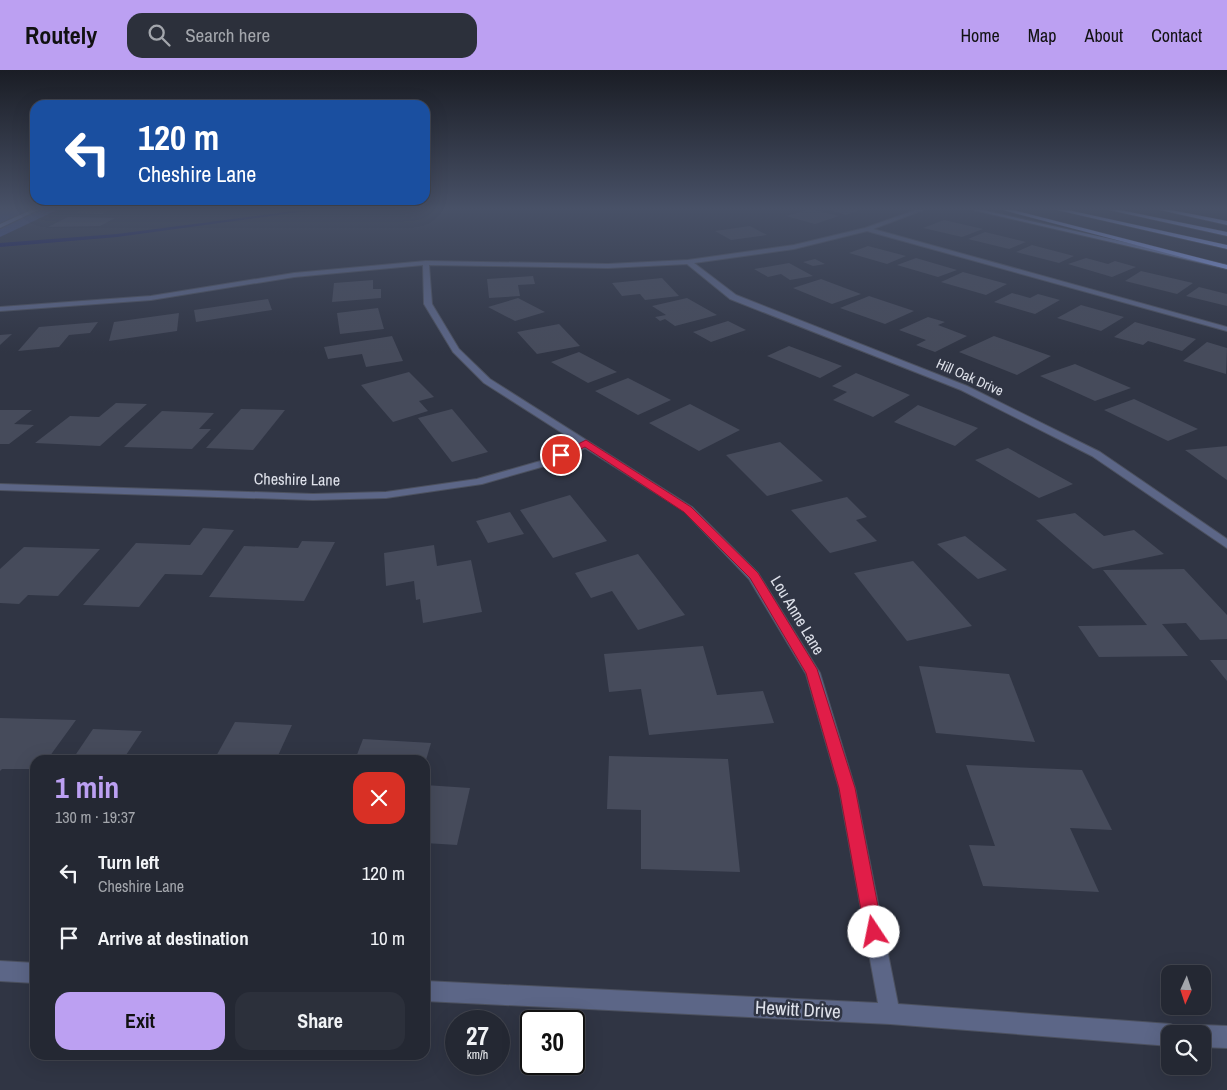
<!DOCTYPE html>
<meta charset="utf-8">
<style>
:root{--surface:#242833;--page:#2c303b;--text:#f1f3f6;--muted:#a3a6ac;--line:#41444e;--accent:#bca0f2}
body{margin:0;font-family:"Archivo Narrow",sans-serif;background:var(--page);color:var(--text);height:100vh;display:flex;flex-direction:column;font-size:19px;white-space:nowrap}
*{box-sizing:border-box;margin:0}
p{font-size:16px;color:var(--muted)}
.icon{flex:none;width:28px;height:28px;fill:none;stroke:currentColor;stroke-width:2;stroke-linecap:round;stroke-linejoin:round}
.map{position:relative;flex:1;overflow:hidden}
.sheet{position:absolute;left:30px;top:685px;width:400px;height:305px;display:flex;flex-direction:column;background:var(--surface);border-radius:15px;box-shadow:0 5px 20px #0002,0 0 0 1px var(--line)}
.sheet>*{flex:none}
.hud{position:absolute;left:30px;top:30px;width:400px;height:105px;border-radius:15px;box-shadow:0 5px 20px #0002,0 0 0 1px var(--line);background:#1a4fa0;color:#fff;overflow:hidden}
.needle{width:32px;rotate:183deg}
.tools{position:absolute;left:1161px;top:895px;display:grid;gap:10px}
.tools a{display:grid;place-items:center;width:50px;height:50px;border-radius:10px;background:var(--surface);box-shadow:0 5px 20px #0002,0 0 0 1px var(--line);font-size:25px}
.speed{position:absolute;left:445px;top:940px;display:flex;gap:10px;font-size:25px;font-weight:700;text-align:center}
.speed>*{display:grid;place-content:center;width:65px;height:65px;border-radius:50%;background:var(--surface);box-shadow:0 5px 20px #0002,0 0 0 1px var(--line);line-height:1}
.speed small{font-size:12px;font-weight:400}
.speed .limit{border:2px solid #111;border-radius:8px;background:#fff;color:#111}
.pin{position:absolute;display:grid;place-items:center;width:42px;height:42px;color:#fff;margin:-21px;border:2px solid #fff;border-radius:50%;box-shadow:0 1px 5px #0007}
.me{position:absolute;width:55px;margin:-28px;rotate:349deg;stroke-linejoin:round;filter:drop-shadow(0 0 4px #0008)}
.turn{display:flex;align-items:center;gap:18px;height:105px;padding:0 25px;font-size:22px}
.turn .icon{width:65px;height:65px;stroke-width:2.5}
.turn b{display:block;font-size:35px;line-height:42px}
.round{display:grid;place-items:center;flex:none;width:52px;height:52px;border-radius:15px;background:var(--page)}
.head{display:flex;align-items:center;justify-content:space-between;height:85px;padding:0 25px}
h1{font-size:30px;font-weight:700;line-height:38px;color:var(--accent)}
.primary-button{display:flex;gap:10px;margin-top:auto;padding:10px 25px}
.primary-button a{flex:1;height:58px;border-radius:15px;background:var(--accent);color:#111;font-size:20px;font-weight:700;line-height:58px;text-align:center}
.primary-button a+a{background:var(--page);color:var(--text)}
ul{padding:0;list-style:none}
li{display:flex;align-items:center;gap:15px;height:65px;padding:0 25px}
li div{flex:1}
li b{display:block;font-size:19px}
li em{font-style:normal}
header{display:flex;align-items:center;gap:30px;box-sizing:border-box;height:70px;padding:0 25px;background:var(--accent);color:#111}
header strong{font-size:24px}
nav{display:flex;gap:28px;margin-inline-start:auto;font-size:18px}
.search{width:350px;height:45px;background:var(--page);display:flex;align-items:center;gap:12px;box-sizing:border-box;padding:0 18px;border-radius:15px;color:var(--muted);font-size:19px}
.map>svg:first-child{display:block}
.green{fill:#435390}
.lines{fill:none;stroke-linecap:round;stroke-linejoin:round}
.stream{fill:#13185d;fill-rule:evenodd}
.building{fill:#464b5b}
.minor-casing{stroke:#4c515f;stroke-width:2}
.secondary-casing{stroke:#4c515f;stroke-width:2}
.motorway-casing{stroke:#4c515f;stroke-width:1}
.minor{fill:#5c6687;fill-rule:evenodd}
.secondary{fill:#7181b5;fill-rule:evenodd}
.motorway{fill:#90a7f7;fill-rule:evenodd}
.route{fill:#e11d48;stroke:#92132f}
.labels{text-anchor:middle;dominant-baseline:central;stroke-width:5;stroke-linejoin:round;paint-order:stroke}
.far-street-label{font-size:14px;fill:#dfe2eb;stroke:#303544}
.street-label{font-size:16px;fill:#dfe2eb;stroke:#303544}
.near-street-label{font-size:19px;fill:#dfe2eb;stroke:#303544}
</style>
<header>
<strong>Routely</strong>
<div class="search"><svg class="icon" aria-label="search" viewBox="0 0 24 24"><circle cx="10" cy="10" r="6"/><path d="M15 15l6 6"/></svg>Search here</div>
<nav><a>Home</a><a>Map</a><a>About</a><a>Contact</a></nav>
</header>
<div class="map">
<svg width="1227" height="1020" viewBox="0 0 1227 1020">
<rect width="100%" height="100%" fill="#303544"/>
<polygon class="green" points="0,140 57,140 0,167"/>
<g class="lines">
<polygon class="stream" points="302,140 314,140 117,167 0,177 0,173 117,164"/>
</g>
<g class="building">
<polygon points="83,140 110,140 102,144 75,143"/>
<polygon points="807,140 815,140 839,146 815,154 786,146"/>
<polygon points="830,140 860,140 846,145"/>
<polygon points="68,147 115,148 100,156 48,157"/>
<polygon points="944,150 983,159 962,167 923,158"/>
<polygon points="750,156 767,165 731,170 715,161"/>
<polygon points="985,162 1026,172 1009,179 968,169"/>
<polygon points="1032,175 1074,186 1059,193 1016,182"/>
<polygon points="868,176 906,186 887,194 849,183"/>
<polygon points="916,188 957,200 938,207 897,195"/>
<polygon points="1086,188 1108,194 1115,191 1136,197 1112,207 1068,194"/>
<polygon points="815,189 825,194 813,196 803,192"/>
<polygon points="789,193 813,206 790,210 781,204 768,207 754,199"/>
<polygon points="1141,201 1193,213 1177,224 1125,211"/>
<polygon points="963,202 1007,214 986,225 941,212"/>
<polygon points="533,206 535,214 518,215 520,226 489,228 487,209"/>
<polygon points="662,208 679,226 645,230 640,224 622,226 612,213"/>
<polygon points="821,209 861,224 832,234 793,218"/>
<polygon points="373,210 373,219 381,219 381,228 332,232 334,213"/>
<polygon points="1199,217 1227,224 1227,236 1186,226"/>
<polygon points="1012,223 1030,228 1038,224 1060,230 1035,244 994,232"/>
<polygon points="869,226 914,241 885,254 840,238"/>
<polygon points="518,228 545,242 515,251 488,237"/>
<polygon points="687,228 717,245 675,256 665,249 660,251 655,247 666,245 652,236"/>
<polygon points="268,229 272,240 196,252 194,240"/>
<polygon points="1081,235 1124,247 1101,261 1057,248"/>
<polygon points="378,238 384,259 340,264 337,243"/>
<polygon points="179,243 177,261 109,271 114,252"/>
<polygon points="928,247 945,252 938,255 967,266 935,282 916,275 926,270 899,260"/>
<polygon points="728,251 746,260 711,272 693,262"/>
<polygon points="98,252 90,263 69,265 59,277 18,281 39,257"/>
<polygon points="1135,252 1196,269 1182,281 1148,271 1143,275 1114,267"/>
<polygon points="559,254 580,276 537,284 517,262"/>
<polygon points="12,264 0,275 0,265"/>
<polygon points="392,266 403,291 366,297 362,284 328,289 324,277"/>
<polygon points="994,266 1051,286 1017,305 959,282"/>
<polygon points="1207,272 1227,278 1226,304 1183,291"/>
<polygon points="789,276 842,296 820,308 767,286"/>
<polygon points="579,282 617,302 588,313 551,292"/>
<polygon points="1075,294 1131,318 1095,331 1040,306"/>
<polygon points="409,302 434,327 419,331 428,341 393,352 361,315"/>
<polygon points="856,303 910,325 873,347 833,330 847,322 832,316"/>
<polygon points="628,308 671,330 638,345 595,321"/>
<polygon points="1134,329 1198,359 1168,371 1104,340"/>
<polygon points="116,333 147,334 100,376 35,373 70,346 99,347"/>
<polygon points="690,334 740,360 699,381 649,353"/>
<polygon points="918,335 978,358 955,376 894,352"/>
<polygon points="241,339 285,340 253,380 206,378"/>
<polygon points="452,339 488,382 452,392 418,348"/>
<polygon points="0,340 32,340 14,354 34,355 9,374 0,374"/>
<polygon points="162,341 214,343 199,359 211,359 192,379 124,377"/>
<polygon points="780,372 823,411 767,426 726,385"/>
<polygon points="1227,376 1227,410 1185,380"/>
<polygon points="1008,378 1073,414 1039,428 975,390"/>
<polygon points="570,425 607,471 553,488 520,440"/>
<polygon points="847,427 867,447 856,450 877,471 830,483 791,440"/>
<polygon points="510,442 524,464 488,473 476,451"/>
<polygon points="1075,443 1104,466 1134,460 1164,484 1093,499 1036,450"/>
<polygon points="203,458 234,460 202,505 165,504 139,537 83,535 136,473 190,475"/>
<polygon points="965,466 1007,500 978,509 937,474"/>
<polygon points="302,471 335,472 304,531 209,527 244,476 298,478"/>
<polygon points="434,475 437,496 471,490 482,542 423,553 420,529 416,530 414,511 386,516 384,483"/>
<polygon points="24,477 100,479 58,526 28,525 19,534 0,533 0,499"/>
<polygon points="638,484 685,545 638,560 612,521 591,528 575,503"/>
<polygon points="913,491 972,556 907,571 854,503"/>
<polygon points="1184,499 1227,545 1227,569 1200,570 1186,553 1162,554 1188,586 1099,587 1078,556 1147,555 1103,500"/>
<polygon points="703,576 717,625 763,621 774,653 649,665 641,619 609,622 604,584"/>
<polygon points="1210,590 1227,590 1227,611"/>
<polygon points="919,596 1009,604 1035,672 936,663"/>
<polygon points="0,648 76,650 47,690 35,690 35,699 2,699 0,701"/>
<polygon points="235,652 292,655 276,690 214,690"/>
<polygon points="93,659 142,661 124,688 132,688 132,690 72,690"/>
<polygon points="363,669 431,673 426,690 355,690"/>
<polygon points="609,686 728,689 740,802 641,799 641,740 607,739"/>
<polygon points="966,695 1082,700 1112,760 1070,758 1099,822 983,816 969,775 995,776"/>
<polygon points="425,715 470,718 457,775 425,773"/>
</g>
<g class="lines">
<defs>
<g id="minor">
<polygon points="916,140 923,140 873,159 1227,257 1227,261 867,161 794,179 694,193 736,225 967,316 1100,382 1227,469 1227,478 1092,386 961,320 730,229 687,194 608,198 429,195 432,234 459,279 490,309 692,437 758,503 820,603 855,718 898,934 1170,954 1178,957 1180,964 1170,964 1170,976 890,954 425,931 425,911 878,933 839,718 806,604 749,509 684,441 585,378 552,394 482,414 386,428 313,430 0,420 0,414 313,424 386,422 477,409 544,390 578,373 484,313 453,282 424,234 423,195 294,207 151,230 0,241 0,237 151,226 294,203 426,191 608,194 688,190 794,175 865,158"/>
<polygon points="0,891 35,893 35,913 0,911"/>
<polygon points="1202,955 1227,956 1227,978 1202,977 1202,964 1192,964 1194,958"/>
</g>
<g id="secondary">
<polygon points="31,140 38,140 0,158 0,154"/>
<polygon points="973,140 982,140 1227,195 1227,199"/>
</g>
<g id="motorway">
<polygon points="1003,140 1013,140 1227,195 1227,199"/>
<polygon points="1057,140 1068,140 1227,175 1227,179"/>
<polygon points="1109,140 1120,140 1227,162 1227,166"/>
<polygon points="1160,140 1171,140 1227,151 1227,155"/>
</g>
</defs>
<use href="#minor" class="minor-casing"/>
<use href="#secondary" class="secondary-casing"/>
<use href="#motorway" class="motorway-casing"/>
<use href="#minor" class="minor"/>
<use href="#secondary" class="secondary"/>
<use href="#motorway" class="motorway"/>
</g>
<linearGradient id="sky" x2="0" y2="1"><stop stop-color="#1a1d25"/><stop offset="0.49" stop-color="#485167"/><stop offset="1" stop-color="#485167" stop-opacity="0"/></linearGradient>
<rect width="1227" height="283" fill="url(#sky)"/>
<polygon class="route" points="586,370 691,437 758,503 817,599 855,718 883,862 880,868 874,871 868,868 865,862 839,718 806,603 750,508 684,442 585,377 564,387 557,387 556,385"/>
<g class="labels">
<g class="far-street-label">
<text transform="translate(970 307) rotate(24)">Hill Oak Drive</text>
</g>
<g class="street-label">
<text transform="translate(297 409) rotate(1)">Cheshire Lane</text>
<text transform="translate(798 545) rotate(59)">Lou Anne Lane</text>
</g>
<g class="near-street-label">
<text transform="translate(798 939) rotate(3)">Hewitt Drive</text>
</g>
</g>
</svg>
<div class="tools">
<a><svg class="needle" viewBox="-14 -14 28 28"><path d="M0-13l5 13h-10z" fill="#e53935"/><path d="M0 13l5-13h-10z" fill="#a3a6ac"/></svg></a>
<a><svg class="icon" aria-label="search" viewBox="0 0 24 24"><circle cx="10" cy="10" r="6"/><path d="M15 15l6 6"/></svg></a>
</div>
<div class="speed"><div>27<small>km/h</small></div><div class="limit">30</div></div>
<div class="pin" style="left:561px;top:385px;background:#d93025"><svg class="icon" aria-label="arrive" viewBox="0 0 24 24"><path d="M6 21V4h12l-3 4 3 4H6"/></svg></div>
<svg class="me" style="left:874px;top:862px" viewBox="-20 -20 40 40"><circle r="19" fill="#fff"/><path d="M0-13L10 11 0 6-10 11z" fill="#e11d48"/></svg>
<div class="hud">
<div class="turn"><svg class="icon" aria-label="left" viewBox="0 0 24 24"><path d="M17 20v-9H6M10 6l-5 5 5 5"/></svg><div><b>120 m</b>Cheshire Lane</div></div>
</div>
<section class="sheet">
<div class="head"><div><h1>1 min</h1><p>130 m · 19:37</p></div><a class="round" style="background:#d93025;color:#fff"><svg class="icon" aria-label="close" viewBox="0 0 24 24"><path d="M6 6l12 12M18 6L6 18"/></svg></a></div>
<ul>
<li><svg class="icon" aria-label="left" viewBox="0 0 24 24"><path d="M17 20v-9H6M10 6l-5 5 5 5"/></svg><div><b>Turn left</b><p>Cheshire Lane</p></div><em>120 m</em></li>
<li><svg class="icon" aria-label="arrive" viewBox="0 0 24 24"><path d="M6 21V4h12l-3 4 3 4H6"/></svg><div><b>Arrive at destination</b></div><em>10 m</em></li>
</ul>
<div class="primary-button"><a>Exit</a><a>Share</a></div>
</section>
</div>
